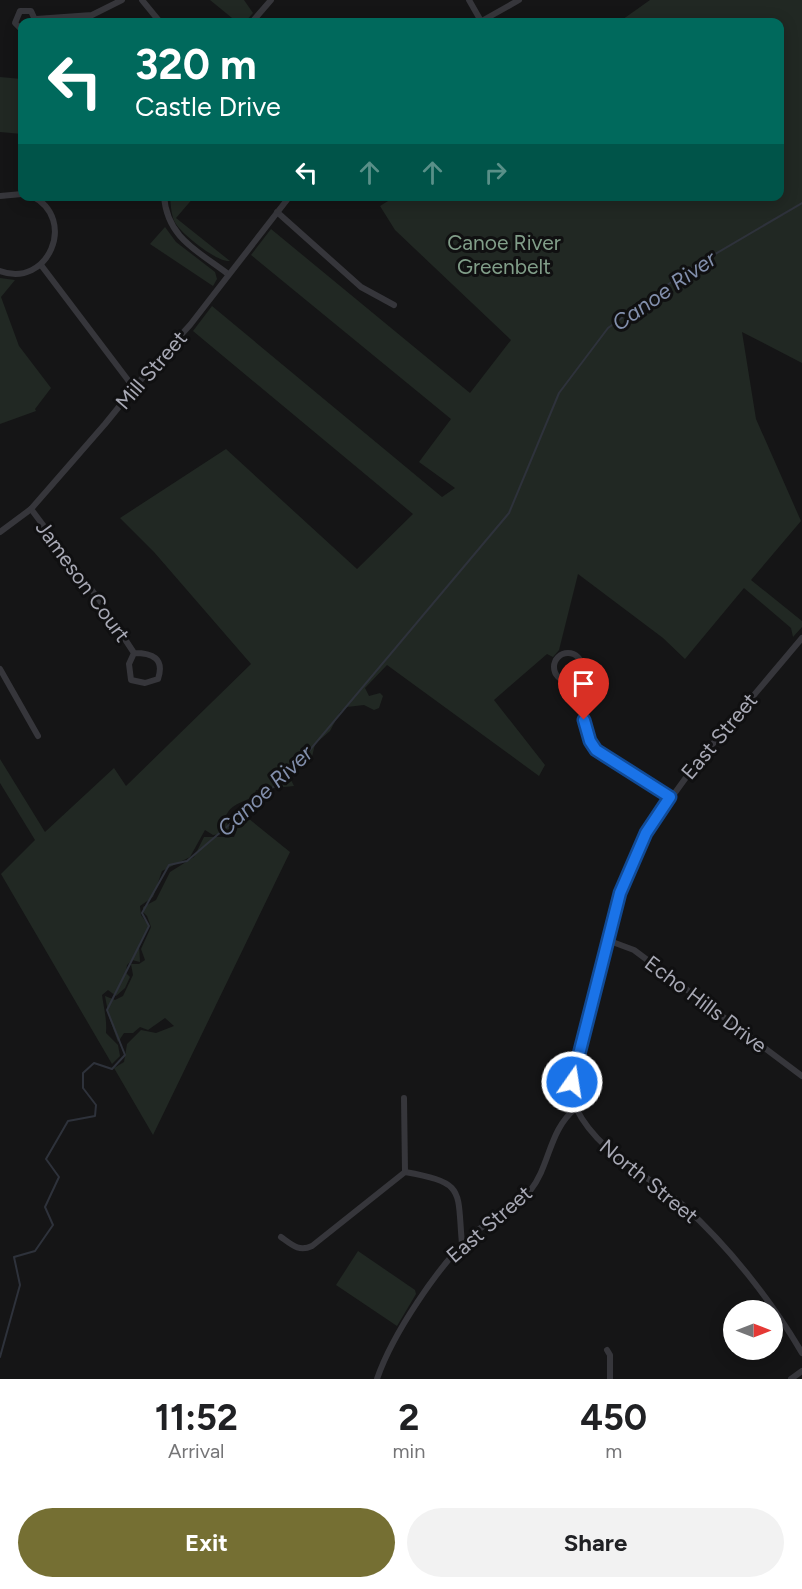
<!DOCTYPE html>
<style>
:root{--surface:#fff;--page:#f2f2f2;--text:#202124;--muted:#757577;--accent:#756f33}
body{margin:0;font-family:Figtree,sans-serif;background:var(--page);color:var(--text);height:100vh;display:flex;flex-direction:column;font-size:22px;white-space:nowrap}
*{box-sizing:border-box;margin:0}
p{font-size:20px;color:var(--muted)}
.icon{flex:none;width:33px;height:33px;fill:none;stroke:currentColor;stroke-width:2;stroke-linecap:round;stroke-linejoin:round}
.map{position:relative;height:1379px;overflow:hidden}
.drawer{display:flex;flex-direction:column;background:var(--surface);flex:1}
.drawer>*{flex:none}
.top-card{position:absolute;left:18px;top:18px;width:766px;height:183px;border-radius:12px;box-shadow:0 3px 15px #0003;background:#00695c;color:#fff;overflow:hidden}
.needle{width:39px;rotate:90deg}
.controls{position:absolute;left:723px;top:1300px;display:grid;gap:12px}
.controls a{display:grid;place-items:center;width:60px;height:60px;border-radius:50%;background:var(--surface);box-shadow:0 3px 15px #0003;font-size:30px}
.pin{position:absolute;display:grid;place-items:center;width:51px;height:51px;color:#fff;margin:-62px -26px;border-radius:50% 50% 50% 0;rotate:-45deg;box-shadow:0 0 6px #0007}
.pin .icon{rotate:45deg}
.me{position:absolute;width:66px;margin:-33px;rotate:13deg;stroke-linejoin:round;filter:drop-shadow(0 0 4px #0008)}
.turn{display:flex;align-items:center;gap:21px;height:126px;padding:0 18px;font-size:27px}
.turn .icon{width:78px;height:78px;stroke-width:2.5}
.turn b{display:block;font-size:42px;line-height:51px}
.lanes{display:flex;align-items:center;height:57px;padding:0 18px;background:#0003;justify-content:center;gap:30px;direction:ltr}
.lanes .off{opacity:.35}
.eta{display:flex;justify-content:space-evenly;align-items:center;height:102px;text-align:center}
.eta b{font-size:36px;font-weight:700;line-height:42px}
.primary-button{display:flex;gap:12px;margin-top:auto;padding:12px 18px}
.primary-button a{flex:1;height:69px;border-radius:36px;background:var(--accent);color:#fff;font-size:24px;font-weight:700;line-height:69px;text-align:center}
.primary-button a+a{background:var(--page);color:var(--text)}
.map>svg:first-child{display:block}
.green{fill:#212823}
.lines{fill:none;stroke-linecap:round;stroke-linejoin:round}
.stream{stroke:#2e323b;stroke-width:2}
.minor{stroke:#36363b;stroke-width:6}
.route-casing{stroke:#114b97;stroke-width:15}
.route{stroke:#1a73e8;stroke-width:10}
.labels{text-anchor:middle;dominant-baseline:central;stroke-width:6;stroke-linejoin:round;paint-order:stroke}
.park-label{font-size:21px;fill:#819e89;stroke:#101011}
.street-label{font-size:21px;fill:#a8a9b5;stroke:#101011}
.water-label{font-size:22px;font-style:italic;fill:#828fac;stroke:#101011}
</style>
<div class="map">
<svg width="802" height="1379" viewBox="0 0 802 1379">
<rect width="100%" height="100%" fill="#151516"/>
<g class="green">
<polygon points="210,0 244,0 253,13 245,22 237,22"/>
<path d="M 650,0 L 802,0 L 802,363 L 742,332 L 756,419 L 801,521 L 751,580 L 802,621 L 802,627 L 793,637 L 791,628 L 744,588 L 685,659 L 663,638 L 578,574 L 559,650 L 553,657 L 547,654 L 494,700 L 545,765 L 539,776 L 387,665 L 365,688 L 369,696 L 380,693 L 383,696 L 379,708 L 374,710 L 364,705 L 347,707 L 340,712 L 330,731 L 315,744 L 312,757 L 305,764 L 296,766 L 291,772 L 290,778 L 294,786 L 256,790 L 254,796 C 242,803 229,804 225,819 L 232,833 L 213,835 L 205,830 L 190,857 L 162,871 L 153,897 L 140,906 L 141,915 L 149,926 L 139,944 L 140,962 L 132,960 L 127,965 L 126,973 L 130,977 L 125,988 L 116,996 L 108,990 L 102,995 C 104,1009 107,1019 106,1033 L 118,1045 L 120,1056 L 112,1064 L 1,874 L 35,840 L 0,783 L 0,759 L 45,832 L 114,768 L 126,786 L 251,664 L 154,552 L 120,518 L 226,449 L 357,569 L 413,514 L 193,331 L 212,306 L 442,497 L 455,488 L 419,462 L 451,419 L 251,255 L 271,229 L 470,393 L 511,340 L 395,230 L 380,206 L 396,196 L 780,196 L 780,22 L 619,22 Z"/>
<polygon points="0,77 22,79 22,134 0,132"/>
<path d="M 170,197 L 194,197 L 176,218 L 230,261 C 218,263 183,235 176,224 C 171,216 171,206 170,197 Z"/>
<polygon points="165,227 176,242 215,272 217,279 213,286 150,244"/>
<polygon points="0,278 15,280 1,297 19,346 51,388 35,409 36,411 0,424"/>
<polygon points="238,810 290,852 153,1135 114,1068 124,1062 127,1044 141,1030 156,1033 174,1026 165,1018 148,1030 140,1027 133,1033 124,1033 118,1042 109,1017 105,996 115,1000 123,996 133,975 131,964 139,964 145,960 141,949 151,927 147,916 143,912 143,907 156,900 170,872 194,857 204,837 234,837 236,832 231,819"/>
<polygon points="358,1251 415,1290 416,1294 397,1326 336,1285"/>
</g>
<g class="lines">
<polyline class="stream" points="0,1357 20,1285 14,1257 35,1251 53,1225 45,1207 59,1177 46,1159 68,1121 95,1116 96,1105 83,1088 83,1073 94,1063 112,1069 125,1055 107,1010 149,926 142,913 169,865 187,861 293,770 509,513 559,393 608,328 688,270 802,203"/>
<g class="minor">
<polyline points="142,0 160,22"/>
<polyline points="469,0 481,21"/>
<polyline points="36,19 92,15 122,0"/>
<polyline points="252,22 271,0"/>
<polyline points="480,22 519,0"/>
<polyline points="22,30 15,23 20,11 31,11 36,22"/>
<polyline points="0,196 22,194"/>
<path d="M 164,196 C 167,238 198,251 228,274"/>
<polyline points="277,212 361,287 394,305"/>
<polyline points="41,265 134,388"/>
<path d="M 0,271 C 48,289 78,219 32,196"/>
<path d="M 31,509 L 100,601 L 134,653 C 152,653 165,658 158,679 L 145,683 L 131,680 L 129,664 L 134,653"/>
<polyline points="0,532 31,509 105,424 148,371 190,325 290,196"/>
<circle cx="568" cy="667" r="14"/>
<polyline points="0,669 38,736"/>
<polyline points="572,681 590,740 596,750 670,797"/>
<polyline points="607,940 634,950 802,1076"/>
<path d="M 576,1108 C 598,1153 647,1174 684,1206 C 729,1247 771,1300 802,1353"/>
<path d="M 405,1172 C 466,1183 457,1189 462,1244"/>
<path d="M 281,1237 C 292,1245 299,1252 312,1246 L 405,1172 L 404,1098"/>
<polyline points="607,1350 610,1355 610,1379"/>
<path d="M 377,1379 C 392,1335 438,1266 472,1235 C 490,1218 515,1211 530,1191 C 551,1164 548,1131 576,1108 L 573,1076 L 608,930 L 627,872 L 646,833 L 695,765 L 802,638"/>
<polyline points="791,1379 802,1371"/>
</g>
</g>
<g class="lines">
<defs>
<polyline id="route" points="572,1082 620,893 646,833 670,797 596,750 590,741 584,720"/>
</defs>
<use href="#route" class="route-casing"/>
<use href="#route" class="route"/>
</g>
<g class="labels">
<g class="park-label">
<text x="504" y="242">Canoe River<tspan x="504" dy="24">Greenbelt</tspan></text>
</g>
<g class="street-label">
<text transform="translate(151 370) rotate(-49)">Mill Street</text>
<text transform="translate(83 581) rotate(54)">Jameson Court</text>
<text transform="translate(719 736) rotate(-50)">East Street</text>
<text transform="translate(706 1004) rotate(37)">Echo Hills Drive</text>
<text transform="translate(649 1181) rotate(39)">North Street</text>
<text transform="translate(489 1224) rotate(-41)">East Street</text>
</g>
<g class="water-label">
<text transform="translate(664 291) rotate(-35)">Canoe River</text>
<text transform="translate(265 791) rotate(-43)">Canoe River</text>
</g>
</g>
</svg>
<div class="controls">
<a><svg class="needle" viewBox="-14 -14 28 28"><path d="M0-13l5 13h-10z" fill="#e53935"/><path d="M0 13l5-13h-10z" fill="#757577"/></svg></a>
</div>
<div class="pin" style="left:584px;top:720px;background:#d93025"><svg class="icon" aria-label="arrive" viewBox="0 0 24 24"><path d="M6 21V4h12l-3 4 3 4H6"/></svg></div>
<svg class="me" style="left:572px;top:1082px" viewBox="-20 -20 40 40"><circle r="17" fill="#1a73e8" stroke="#fff" stroke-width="3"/><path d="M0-11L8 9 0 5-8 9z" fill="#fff"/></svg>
<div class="top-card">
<div class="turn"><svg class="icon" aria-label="left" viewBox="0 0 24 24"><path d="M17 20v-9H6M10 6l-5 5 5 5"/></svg><div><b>320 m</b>Castle Drive</div></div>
<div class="lanes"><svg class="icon" aria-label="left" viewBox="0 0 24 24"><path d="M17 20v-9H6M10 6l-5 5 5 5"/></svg><svg class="icon off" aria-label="ahead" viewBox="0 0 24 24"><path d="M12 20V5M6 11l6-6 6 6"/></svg><svg class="icon off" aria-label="ahead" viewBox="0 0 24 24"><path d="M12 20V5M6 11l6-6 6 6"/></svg><svg class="icon off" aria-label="right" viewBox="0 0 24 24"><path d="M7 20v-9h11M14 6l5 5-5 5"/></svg></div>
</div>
</div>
<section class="drawer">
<div class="eta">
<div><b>11:52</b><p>Arrival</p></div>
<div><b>2</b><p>min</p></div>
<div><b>450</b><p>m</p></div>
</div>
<div class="primary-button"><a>Exit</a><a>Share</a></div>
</section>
